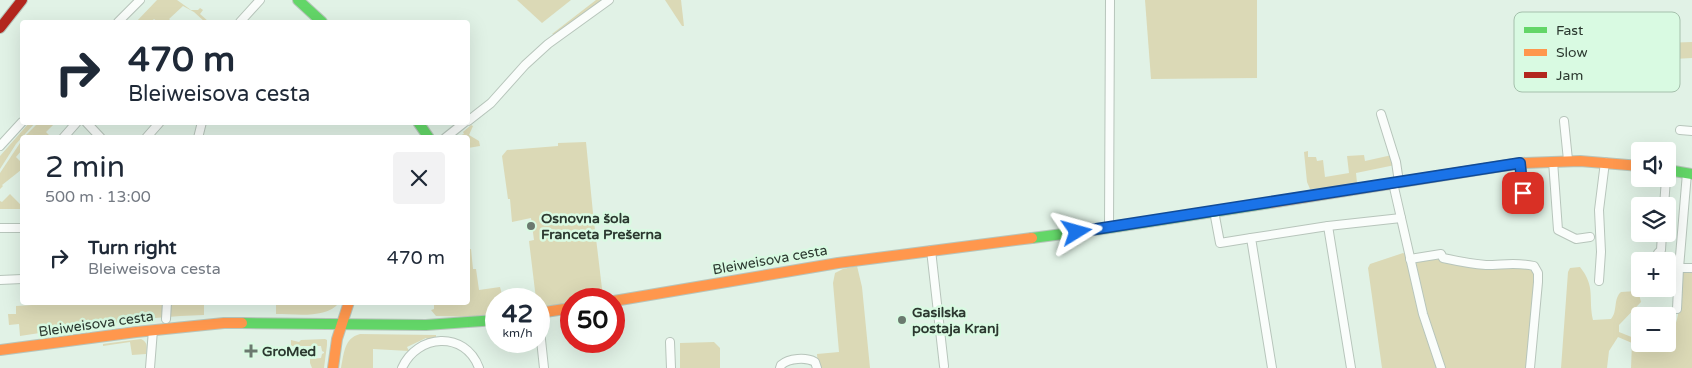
<!DOCTYPE html>
<meta charset="utf-8">
<style>
:root{--surface:#fff;--page:#f2f2f3;--text:#1f2937;--muted:#747a83}
body{margin:0;font-family:"Varela Round",sans-serif;background:var(--page);color:var(--text);height:100vh;display:flex;flex-direction:column;font-size:19px;white-space:nowrap}
*{box-sizing:border-box;margin:0}
p{font-size:16px;color:var(--muted)}
.icon{flex:none;width:28px;height:28px;fill:none;stroke:currentColor;stroke-width:2;stroke-linecap:round;stroke-linejoin:round}
.map{position:relative;flex:1;overflow:hidden}
.side{position:absolute;left:20px;top:135px;width:450px;height:170px;display:flex;flex-direction:column;background:var(--surface);border-radius:5px;box-shadow:0 5px 20px #0002}
.side>*{flex:none}
.hud{position:absolute;left:20px;top:20px;width:450px;height:105px;border-radius:5px;box-shadow:0 5px 20px #0002;background:#fff;color:var(--text);overflow:hidden}
.buttons{position:absolute;left:1631px;top:142px;display:grid;gap:10px}
.buttons a{display:grid;place-items:center;width:45px;height:45px;border-radius:5px;background:var(--surface);box-shadow:0 5px 20px #0002;font-size:25px}
.speed{position:absolute;left:485px;top:288px;display:flex;gap:10px;font-size:25px;font-weight:700;text-align:center}
.speed>*{display:grid;place-content:center;width:65px;height:65px;border-radius:50%;background:var(--surface);box-shadow:0 5px 20px #0002;line-height:1}
.speed small{font-size:12px;font-weight:400}
.speed .limit{border:8px solid #d22;background:#fff;color:#111}
.pin{position:absolute;display:grid;place-items:center;width:42px;height:42px;color:#fff;margin:-21px;border-radius:10px;box-shadow:0 2px 8px #0006}
.me{position:absolute;width:55px;margin:-28px;rotate:82deg;stroke-linejoin:round;filter:drop-shadow(0 0 4px #0008)}
.turn{display:flex;align-items:center;gap:18px;height:105px;padding:0 25px;font-size:22px}
.turn .icon{width:65px;height:65px;stroke-width:2.5}
.turn b{display:block;font-size:35px;line-height:42px}
.round{display:grid;place-items:center;flex:none;width:52px;height:52px;border-radius:5px;background:var(--page)}
.headline{display:flex;align-items:center;justify-content:space-between;height:85px;padding:0 25px}
h1{font-size:30px;font-weight:600;line-height:38px}
ul{padding:0;list-style:none}
li{display:flex;align-items:center;gap:15px;height:75px;padding:0 25px}
li div{flex:1}
li b{display:block;font-size:19px}
li em{font-style:normal}
.map>svg:first-child{display:block}
.green{fill:#dbd9b6}
.lines{fill:none;stroke-linecap:round;stroke-linejoin:round}
.street-casing{stroke:#b7c5bb;stroke-width:10}
.fast-casing{stroke:#b7c5bb;stroke-width:12}
.slow-casing{stroke:#b7c5bb;stroke-width:12}
.jam-casing{stroke:#b7c5bb;stroke-width:12}
.street{stroke:#fafdfb;stroke-width:8}
.fast{stroke:#63d668;stroke-width:10}
.slow{stroke:#ff974d;stroke-width:10}
.jam{stroke:#b3261e;stroke-width:10}
.route-casing{stroke:#114b97;stroke-width:12}
.route{stroke:#1a73e8;stroke-width:9}
.poi-dot{fill:#6b796f;stroke:#d9fae2;stroke-width:2}
.labels{text-anchor:middle;dominant-baseline:central;stroke-width:5;stroke-linejoin:round;paint-order:stroke}
.poi-label{font-size:14px;font-weight:bold;fill:#2b382f;stroke:#d9fae2;text-anchor:start}
.street-label{font-size:14px;fill:#2b382f;stroke:#d9fae2}
.key{fill:#d9fae2;stroke:#a5c0ac;stroke-width:1}
.key-label{font-size:14px;fill:#2b382f}
</style>
<div class="map">
<svg width="1692" height="368" viewBox="0 0 1692 368">
<rect width="100%" height="100%" fill="#e1f2e6"/>
<g class="green">
<polygon points="157,0 177,0 191,10 198,10 200,8 203,10 200,14 209,22 205,22 194,12 183,6 169,19 172,22 158,22 154,19 151,22 136,22"/>
<polygon points="517,0 571,0 542,23"/>
<polygon points="596,0 602,0 555,35 552,34"/>
<polygon points="665,0 681,0 684,26 682,26"/>
<polygon points="1145,0 1257,0 1257,78 1151,79"/>
<polygon points="1692,42 1692,58 1638,61 1550,61 1546,47"/>
<polygon points="39,122 55,123 46,132 51,137 24,137"/>
<polygon points="29,123 35,123 16,144 0,169 0,156"/>
<polygon points="471,125 473,126 469,135 479,141 480,146 468,148 468,138 456,137 464,134 463,132"/>
<polygon points="22,140 22,150 16,157 22,163 22,171 21,170 2,185 3,186 0,189 0,173"/>
<polygon points="586,142 593,213 603,297 571,299 571,303 539,307 539,299 536,299 529,241 534,240 531,218 512,222 510,199 508,199 502,156 507,150 558,146 558,143"/>
<polygon points="1308,151 1308,157 1316,157 1317,161 1323,160 1325,177 1349,173 1347,156 1364,155 1365,161 1392,155 1395,165 1356,173 1357,183 1330,188 1310,189 1307,182 1304,152"/>
<polygon points="10,194 20,204 22,203 22,226 21,226 21,209 0,209 0,201 2,202"/>
<polygon points="468,246 468,249 471,249 473,269 476,269 479,290 500,287 503,298 496,299 496,315 482,317 436,316 431,310 434,309 434,303 468,302"/>
<polygon points="1403,253 1405,254 1428,342 1438,368 1382,368 1368,268 1370,264"/>
<polygon points="1445,259 1533,268 1535,273 1527,368 1443,368 1426,314 1416,262 1420,260"/>
<polygon points="857,266 862,287 870,368 818,368 817,354 839,352 833,283 835,273 843,269"/>
<path d="M 1580,267 C 1596,287 1588,298 1593,320 L 1611,319 C 1618,311 1613,299 1621,292 L 1637,291 L 1639,294 L 1641,302 L 1619,325 L 1619,332 L 1634,338 L 1640,338 L 1640,344 L 1668,344 L 1668,336 C 1682,326 1680,286 1680,270 L 1692,270 L 1692,368 L 1631,368 L 1632,343 L 1618,337 L 1609,351 L 1607,368 L 1561,368 L 1568,272 L 1570,268 Z"/>
<path d="M 298,302 L 339,302 L 339,303 C 326,319 296,314 276,314 L 276,305 L 298,304 Z"/>
<path d="M 32,303 L 204,303 L 204,315 C 142,317 81,327 20,336 L 19,324 L 9,325 L 8,314 L 16,314 L 16,306 L 32,305 Z"/>
<path d="M 360,334 L 436,335 L 436,339 L 429,341 L 426,338 L 407,347 L 409,351 L 373,349 L 373,368 L 341,368 C 344,354 344,338 360,334 Z"/>
<path d="M 141,339 C 148,342 147,347 146,354 L 132,355 L 130,342 L 103,346 L 103,344 Z"/>
<polygon points="325,339 327,340 327,345 324,368 312,368 310,363 310,359 321,358 322,354 324,353 324,352 322,351 321,346 291,346 291,340 299,342 301,340"/>
<polygon points="714,342 720,348 720,368 680,368 680,343"/>
</g>
<g class="lines">
<defs>
<g id="street">
<polyline points="118,22 140,0"/>
<polyline points="240,22 260,0"/>
<polyline points="1381,114 1396,162 1399,182"/>
<polyline points="468,121 491,103 525,65 548,44 609,0"/>
<polyline points="1564,121 1568,160"/>
<polyline points="86,122 101,138"/>
<polyline points="1680,130 1692,131"/>
<polyline points="63,138 77,122"/>
<polyline points="146,138 160,122"/>
<polyline points="198,138 202,122"/>
<polyline points="445,138 465,122"/>
<polyline points="0,146 22,122"/>
<polyline points="1553,161 1558,230 1576,239 1590,237"/>
<polyline points="1521,163 1523,193"/>
<polyline points="1393,183 1423,314 1441,368"/>
<polyline points="1664,206 1666,179"/>
<polyline points="1214,211 1220,243 1251,238"/>
<polyline points="1328,226 1351,368"/>
<polyline points="0,228 22,228"/>
<polyline points="1109,228 1110,0"/>
<polyline points="931,250 944,366"/>
<polyline points="1658,253 1661,250 1662,234"/>
<path d="M 1410,259 L 1441,254 L 1443,258 C 1457,261 1472,264 1486,265 C 1503,265 1517,262 1534,266 L 1538,273 L 1538,282 L 1530,368"/>
<polyline points="1679,268 1692,268"/>
<polyline points="0,280 22,279"/>
<polyline points="1599,281 1601,252 1599,210 1605,162"/>
<polyline points="1677,309 1679,268 1687,173"/>
<polyline points="166,319 167,302"/>
<polyline points="539,321 544,368"/>
<polyline points="670,342 671,368"/>
<polyline points="150,368 153,330"/>
<path d="M 402,368 C 417,334 465,330 479,368"/>
<path d="M 780,368 L 781,365 C 789,358 806,357 815,362 L 817,368"/>
<polyline points="1272,368 1251,238 1328,226 1401,218"/>
</g>
<g id="fast">
<polyline points="298,0 322,22"/>
<polyline points="418,122 429,138"/>
<polyline points="1668,170 1692,174"/>
<polyline points="1032,238 1109,228 1270,203"/>
<polyline points="242,323 426,325 496,320"/>
</g>
<g id="slow">
<polyline points="1270,203 1521,163 1580,161 1640,166"/>
<polyline points="614,301 838,263 1032,238"/>
<polyline points="539,313 571,308"/>
<polyline points="0,350 136,332 224,323 242,323"/>
<polyline points="333,368 337,339 349,302"/>
</g>
<polyline id="jam" points="0,28 22,0"/>
</defs>
<use href="#street" class="street-casing"/>
<use href="#fast" class="fast-casing"/>
<use href="#slow" class="slow-casing"/>
<use href="#jam" class="jam-casing"/>
<use href="#street" class="street"/>
<use href="#fast" class="fast"/>
<use href="#slow" class="slow"/>
<use href="#jam" class="jam"/>
</g>
<g class="lines">
<defs>
<polyline id="route" points="1077,232 1520,163 1523,193"/>
</defs>
<use href="#route" class="route-casing"/>
<use href="#route" class="route"/>
</g>
<g class="poi-dot">
<circle cx="531" cy="226" r="5"/>
<circle cx="902" cy="320" r="5"/>
<path d="M248.5 343.5h5v5h5v5h-5v5h-5v-5h-5v-5h5z"/>
</g>
<g class="labels">
<g class="poi-label">
<text x="541" y="218">Osnovna šola<tspan x="541" dy="16">Franceta Prešerna</tspan></text>
<text x="912" y="312">Gasilska<tspan x="912" dy="16">postaja Kranj</tspan></text>
<text x="262" y="351">GroMed</text>
</g>
<g class="street-label">
<text transform="translate(770 260) rotate(-10)">Bleiweisova cesta</text>
<text transform="translate(96 324) rotate(-8)">Bleiweisova cesta</text>
</g>
</g>
<rect x="1514" y="12" width="166" height="80" rx="8" class="key"/>
<rect x="1524" y="27" width="23" height="6" fill="#63d668"/>
<rect x="1524" y="49" width="23" height="7" fill="#ff974d"/>
<rect x="1524" y="72" width="23" height="6" fill="#b3261e"/>
<g class="key-label">
<text x="1556" y="35">Fast</text>
<text x="1556" y="57">Slow</text>
<text x="1556" y="80">Jam</text>
</g>
</svg>
<div class="buttons">
<a><svg class="icon" aria-label="sound" viewBox="0 0 24 24"><path d="M4 9h4l5-4v14l-5-4H4zM17 9q2 3 0 6"/></svg></a>
<a><svg class="icon" aria-label="layers" viewBox="0 0 24 24"><path d="M12 4l9 5-9 5-9-5zM3 14l9 5 9-5"/></svg></a>
<a>+</a>
<a>−</a>
</div>
<div class="speed"><div>42<small>km/h</small></div><div class="limit">50</div></div>
<div class="pin" style="left:1523px;top:193px;background:#d93025"><svg class="icon" aria-label="arrive" viewBox="0 0 24 24"><path d="M6 21V4h12l-3 4 3 4H6"/></svg></div>
<svg class="me" style="left:1077px;top:232px" viewBox="-20 -20 40 40"><path d="M0-17L14 15 0 8-14 15z" fill="#1a73e8" stroke="#fff" stroke-width="4"/></svg>
<div class="hud">
<div class="turn"><svg class="icon" aria-label="right" viewBox="0 0 24 24"><path d="M7 20v-9h11M14 6l5 5-5 5"/></svg><div><b>470 m</b>Bleiweisova cesta</div></div>
</div>
<section class="side">
<div class="headline"><div><h1>2 min</h1><p>500 m · 13:00</p></div><a class="round"><svg class="icon" aria-label="close" viewBox="0 0 24 24"><path d="M6 6l12 12M18 6L6 18"/></svg></a></div>
<ul>
<li><svg class="icon" aria-label="right" viewBox="0 0 24 24"><path d="M7 20v-9h11M14 6l5 5-5 5"/></svg><div><b>Turn right</b><p>Bleiweisova cesta</p></div><em>470 m</em></li>
</ul>
</section>
</div>
